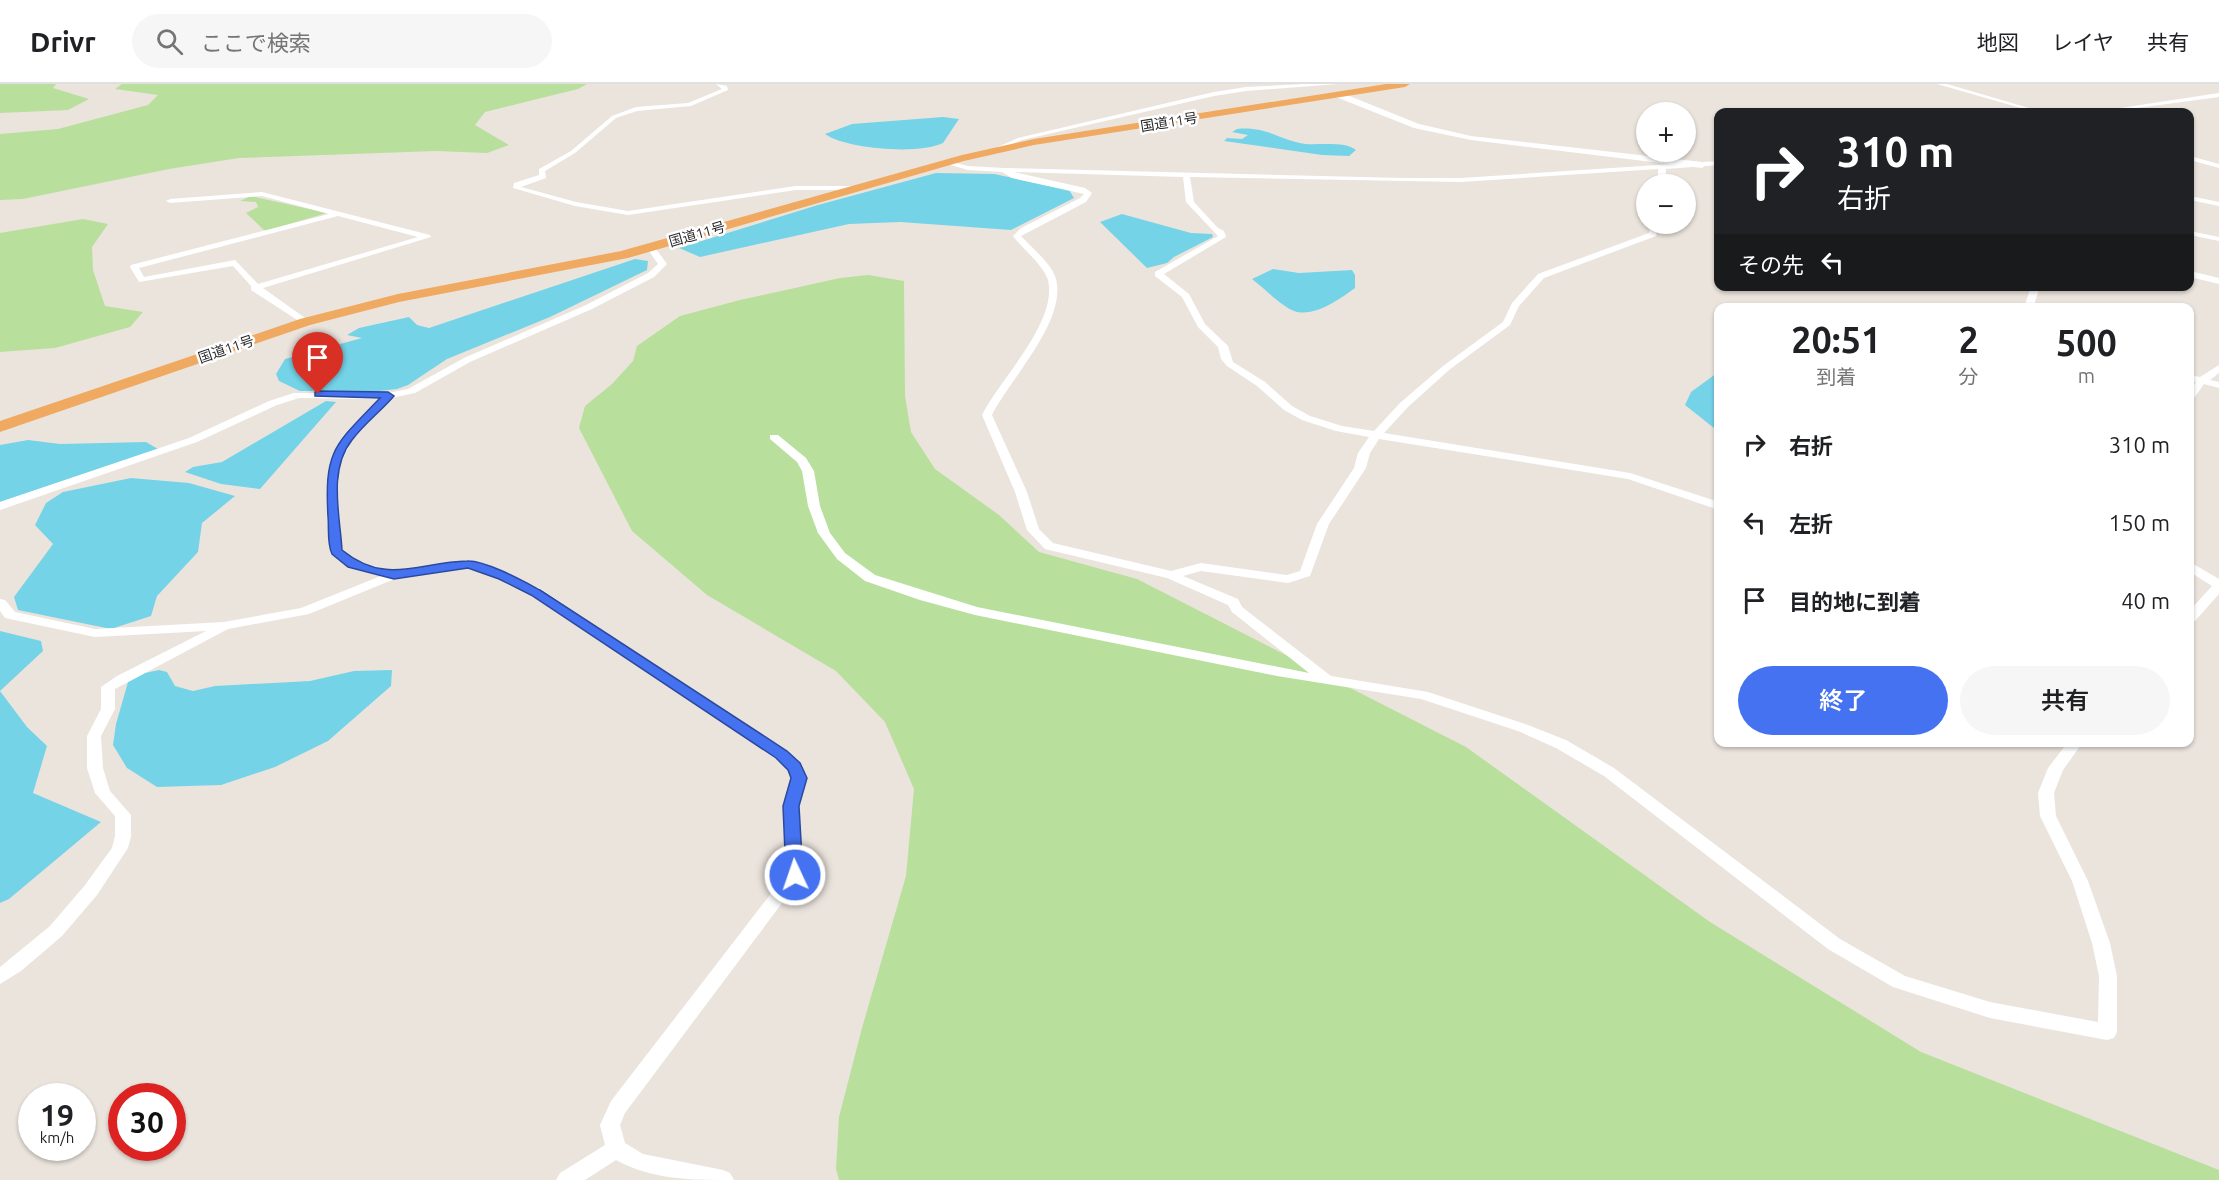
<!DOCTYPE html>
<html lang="ja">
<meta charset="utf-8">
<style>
:root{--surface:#fff;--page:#f6f6f6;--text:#202124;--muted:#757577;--line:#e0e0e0;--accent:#4472f1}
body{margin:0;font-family:Ubuntu,"Noto Sans JP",sans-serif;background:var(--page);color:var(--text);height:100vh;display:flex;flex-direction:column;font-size:22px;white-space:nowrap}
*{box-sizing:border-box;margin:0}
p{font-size:20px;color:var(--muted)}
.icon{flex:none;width:33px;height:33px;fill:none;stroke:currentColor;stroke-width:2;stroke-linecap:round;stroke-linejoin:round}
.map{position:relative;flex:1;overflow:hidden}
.sheet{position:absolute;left:1714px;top:219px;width:480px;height:444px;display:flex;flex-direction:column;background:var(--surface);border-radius:12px;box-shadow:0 2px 4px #0004}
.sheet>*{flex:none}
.banner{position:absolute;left:1714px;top:24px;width:480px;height:183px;border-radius:12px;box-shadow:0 2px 4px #0004;background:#202124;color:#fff;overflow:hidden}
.fabs{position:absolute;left:1636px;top:18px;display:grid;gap:12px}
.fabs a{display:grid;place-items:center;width:60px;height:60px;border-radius:50%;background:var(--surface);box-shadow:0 2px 4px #0004;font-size:30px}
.speed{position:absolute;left:18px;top:999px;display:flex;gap:12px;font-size:30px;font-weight:700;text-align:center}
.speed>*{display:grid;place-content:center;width:78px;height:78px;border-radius:50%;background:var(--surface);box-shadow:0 2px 4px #0004;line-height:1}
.speed small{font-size:15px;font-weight:400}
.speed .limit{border:9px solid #d22;background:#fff;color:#111}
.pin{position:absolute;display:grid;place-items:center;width:51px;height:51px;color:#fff;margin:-62px -26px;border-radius:50% 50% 50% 0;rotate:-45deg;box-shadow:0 0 6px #0007}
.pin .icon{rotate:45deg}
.me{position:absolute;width:66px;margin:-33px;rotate:357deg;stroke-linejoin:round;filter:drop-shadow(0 0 4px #0008)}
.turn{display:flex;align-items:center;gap:21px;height:126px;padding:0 24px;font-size:27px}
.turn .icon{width:78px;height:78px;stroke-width:2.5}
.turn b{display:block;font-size:42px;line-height:51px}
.then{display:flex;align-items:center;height:57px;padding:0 24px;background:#0003;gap:12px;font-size:22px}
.eta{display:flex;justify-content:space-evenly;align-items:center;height:102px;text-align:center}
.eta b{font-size:36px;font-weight:600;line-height:42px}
.button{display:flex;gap:12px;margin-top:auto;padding:12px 24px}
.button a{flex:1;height:69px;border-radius:36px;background:var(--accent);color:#fff;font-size:24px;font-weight:600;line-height:69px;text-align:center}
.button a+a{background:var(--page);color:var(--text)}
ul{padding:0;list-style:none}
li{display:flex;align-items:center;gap:18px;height:78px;padding:0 24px}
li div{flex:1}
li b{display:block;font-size:22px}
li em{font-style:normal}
header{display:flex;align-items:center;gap:36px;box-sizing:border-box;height:84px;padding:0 30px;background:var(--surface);border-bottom:2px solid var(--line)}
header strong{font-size:28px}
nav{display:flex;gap:33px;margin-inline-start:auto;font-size:21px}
.search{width:420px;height:54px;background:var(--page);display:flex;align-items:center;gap:15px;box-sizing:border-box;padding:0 21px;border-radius:33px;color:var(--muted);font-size:22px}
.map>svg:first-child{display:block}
.green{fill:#b8df9c}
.water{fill:#75d3e8}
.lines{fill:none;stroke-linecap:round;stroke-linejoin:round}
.minor{fill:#fff;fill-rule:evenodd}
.tertiary{fill:#fff;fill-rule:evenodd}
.trunk{fill:#f0a960;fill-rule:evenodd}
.route{fill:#4472f1;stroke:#2c4a9d;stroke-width:1.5}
.labels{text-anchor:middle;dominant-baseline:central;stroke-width:5;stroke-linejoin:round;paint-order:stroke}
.far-street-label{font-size:14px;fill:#2a2a2a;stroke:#fff}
</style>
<header>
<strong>Drivr</strong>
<div class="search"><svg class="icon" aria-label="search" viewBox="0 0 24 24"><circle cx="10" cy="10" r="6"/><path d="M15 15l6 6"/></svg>ここで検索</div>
<nav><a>地図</a><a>レイヤ</a><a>共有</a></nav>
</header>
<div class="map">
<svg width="2219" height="1096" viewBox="0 0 2219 1096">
<rect width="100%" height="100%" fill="#ebe4dd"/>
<g class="green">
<polygon points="0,0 56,0 53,4 89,15 68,26 0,29"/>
<polygon points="122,0 587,0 578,5 485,28 475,41 509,61 487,69 436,67 239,74 169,85 23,115 0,116 0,50 58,45 148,21 158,11 115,5"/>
<polygon points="251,112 327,129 265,147 246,129 258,123 256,118 240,117"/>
<polygon points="83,135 108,140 92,163 93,186 105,222 143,228 130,243 55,264 0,268 0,149"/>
<polygon points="868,191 904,197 905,312 911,348 935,385 999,431 1039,468 1137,495 1466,663 1710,838 1921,968 2219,1086 2219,1096 839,1096 836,1085 839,1033 862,944 906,792 914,705 885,638 836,587 707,511 632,447 579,344 585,322 612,300 633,277 637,262 680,232 740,216 840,194"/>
</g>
<g class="water">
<path d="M 943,33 L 959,35 L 943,59 C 919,71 846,65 825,50 L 852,40 Z"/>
<path d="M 1237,45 C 1268,42 1280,57 1306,60 C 1321,61 1345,57 1356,66 L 1349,72 L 1322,71 L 1224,57 L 1227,54 L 1242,55 L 1248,51 L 1232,48 Z"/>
<polygon points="936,89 994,90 1069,106 1074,114 1011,146 900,138 849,140 700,173 679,164 818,121"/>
<polygon points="1122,130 1191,149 1212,150 1213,153 1174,173 1167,179 1147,184 1100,138"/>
<polygon points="635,175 648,177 647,186 550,233 447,275 408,301 397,305 379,307 300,307 279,297 276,290 285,275 362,254 347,251 359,244 409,233 417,241 429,244"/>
<path d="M 1273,185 L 1299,189 L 1352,186 L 1355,191 L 1355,204 C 1340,215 1314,234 1294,227 C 1281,222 1264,204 1252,195 Z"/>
<polygon points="1717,289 1719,289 1719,348 1685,321 1691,308"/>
<polygon points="326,317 336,318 260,405 221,400 185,388 193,383 222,378"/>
<polygon points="28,356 60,360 146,358 158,365 0,418 0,361"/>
<polygon points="131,394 189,399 235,412 202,439 198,468 157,512 151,532 111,545 18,526 14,513 53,460 35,441 46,419 63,408"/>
<polygon points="0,547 41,557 43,567 0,607 27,643 47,662 33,709 101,738 9,815 0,819"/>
<polygon points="159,586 167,588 175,602 193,607 215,602 310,597 354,587 392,586 391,602 328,657 275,683 221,701 157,703 127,684 113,661 116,640 128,598 145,589"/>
</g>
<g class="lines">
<g class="minor">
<polygon points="716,0 727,2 728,6 691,22 637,27 616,34 575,69 545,87 546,94 521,103 576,118 628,127 796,102 854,102 858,104 857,106 796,106 628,131 575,122 513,104 514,99 539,91 539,85 571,67 612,32 636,23 688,19 722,5"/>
<polygon points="1304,0 1338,0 1246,7 1214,12 1022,56 992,69 989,67 1018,54 1214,8 1246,3"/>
<polygon points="1937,0 1947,0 2043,28 2035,28"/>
<polygon points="2219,9 2219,13 2107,28 2094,28"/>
<polygon points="2190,72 2219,80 2219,84 2190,76"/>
<path d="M 945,76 L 968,82 L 1004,84 L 1402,94 L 1461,94 L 1719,77 L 1719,81 L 1666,85 L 1665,100 L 1658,100 L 1658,85 L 1461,98 L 1190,93 L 1194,118 L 1218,144 L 1224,147 L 1226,153 L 1164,190 L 1189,210 L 1205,240 L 1228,262 L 1233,278 L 1265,298 L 1292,322 L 1310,332 L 1342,342 L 1374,347 L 1400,319 L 1443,282 L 1503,238 L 1512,219 L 1538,190 L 1649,149 L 1651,140 L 1659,140 L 1656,152 L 1544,194 L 1519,222 L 1510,241 L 1449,286 L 1408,323 L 1384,349 L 1630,389 L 1719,418 L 1719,426 L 1628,395 L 1379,355 L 1370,369 L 1366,384 L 1329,440 L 1310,492 L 1288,499 L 1201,487 L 1183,492 L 1238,515 L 1242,523 L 1331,592 L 1428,608 L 1528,641 L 1566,656 L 1614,684 L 1840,855 L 1905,892 L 1990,918 L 2098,938 L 2099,892 L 2092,859 L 2072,797 L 2040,732 L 2038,709 L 2048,684 L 2068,658 L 2083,658 L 2063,686 L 2054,709 L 2056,732 L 2088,797 L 2110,859 L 2117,892 L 2117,948 L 2114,954 L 2107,956 L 1990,934 L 1893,903 L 1828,865 L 1604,692 L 1556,664 L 1518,647 L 1421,615 L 1277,592 L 975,531 L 920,516 L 865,497 L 837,475 L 818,449 L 808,422 L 802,387 L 797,378 L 770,355 L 770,351 L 778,351 L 806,374 L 814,387 L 820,422 L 830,449 L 845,469 L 875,491 L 977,523 L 1309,589 L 1232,528 L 1228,521 L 1167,494 L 1045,465 L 1027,446 L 1015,408 L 982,331 C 1000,295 1058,238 1048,196 C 1044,182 1022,164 1013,152 L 1021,144 L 1080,114 L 1084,110 L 1012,94 L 1002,88 L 968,86 L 943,79 ZM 1014,88 L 1183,93 L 1186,118 L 1218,152 L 1155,188 L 1155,192 L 1182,213 L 1198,243 L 1218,263 L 1221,275 L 1227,282 L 1257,302 L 1284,326 L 1302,336 L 1336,347 L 1369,353 L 1358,369 L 1354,384 L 1317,440 L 1300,487 L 1287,491 L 1201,479 L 1171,487 L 1053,459 L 1039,445 L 1027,408 L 992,331 C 1010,295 1067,237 1056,195 C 1052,180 1032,164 1021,152 L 1086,118 L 1092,109 L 1085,104 Z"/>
<path d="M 262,108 L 430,151 L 431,153 L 263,204 L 308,236 L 308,240 L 305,241 L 251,206 L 251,202 L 233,182 L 139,198 L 130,183 L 131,181 L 329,130 L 262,112 L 170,119 L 166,117 L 170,115 ZM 338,132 L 418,153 L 258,200 L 235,176 L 144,193 L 139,184 Z"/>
<polygon points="2190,112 2219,118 2219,122 2190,116"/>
<polygon points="2190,147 2219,153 2219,157 2190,151"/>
<path d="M 648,162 L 654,162 L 667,180 L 654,193 L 592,225 L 470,278 L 415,309 L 391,314 L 352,356 L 340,381 L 338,409 L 342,466 L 357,478 L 394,487 L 469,476 L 507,489 L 541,505 L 786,667 L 799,679 L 807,694 L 799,722 L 803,791 L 625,1029 L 620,1041 L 625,1059 L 643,1070 L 723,1086 L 730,1089 L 734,1096 C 692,1096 652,1096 616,1076 L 585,1096 L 556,1096 L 560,1089 L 605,1061 L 600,1041 L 611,1017 L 786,790 L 783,722 L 791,694 L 788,686 L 776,675 L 531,511 L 499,495 L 468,484 L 397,494 L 309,530 L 228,545 L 115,605 L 115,625 L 101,652 L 103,684 L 110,707 L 131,731 L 131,752 L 128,764 L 97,811 L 62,852 L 21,887 L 0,900 L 0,883 L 50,842 L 85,801 L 112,764 L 115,752 L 115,732 L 95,709 L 87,684 L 87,652 L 101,625 L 101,603 L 117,592 L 206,547 L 95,553 L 5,534 L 0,527 L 0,515 L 5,516 L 15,528 L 95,545 L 224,538 L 301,524 L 381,492 L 349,484 L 330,467 C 327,428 319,386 343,352 C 354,339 367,327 379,315 L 299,314 L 277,321 L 197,358 L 0,426 L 0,418 L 189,354 L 269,317 L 294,309 L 388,309 L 408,305 L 464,274 L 586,221 L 648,189 L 658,180 L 647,164 Z"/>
<polygon points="2190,187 2219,194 2219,200 2190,193"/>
<polygon points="2031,202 2040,202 2033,224 2024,224"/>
<polygon points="2219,281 2219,289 2210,296 2219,298 2219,304 2204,300 2194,314 2190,315 2190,305 2196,298 2190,297 2190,291 2200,293"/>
<polygon points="2190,478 2219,495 2219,510 2195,537 2190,538 2190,526 2212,502 2190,488"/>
</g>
<polygon class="tertiary" points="1336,9 1342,9 1419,40 1471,52 1702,78 1706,81 1702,84 1471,56 1414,44 1336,13"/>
<polygon class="trunk" points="1386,0 1410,0 1405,3 1034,61 964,77 628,174 399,218 310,241 0,348 0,337 300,235 398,210 621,167 962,71 1034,55"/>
</g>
<path class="route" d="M 318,307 L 388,308 L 394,312 C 381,327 364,340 352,356 C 328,386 340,431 342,466 C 386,502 419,478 467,477 C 485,476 523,497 540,506 L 787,667 L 800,679 L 807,694 L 799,722 L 803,791 L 801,795 L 795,797 L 789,795 L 786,791 L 783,722 L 791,694 L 788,686 L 776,674 L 531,511 L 499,495 L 468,484 L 394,495 L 348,483 L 332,470 C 327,460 329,444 328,433 C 324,365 335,361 380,314 L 315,312 L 315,308 Z"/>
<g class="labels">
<g class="far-street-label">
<text transform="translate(1169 38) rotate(-9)">国道11号</text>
<text transform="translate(697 150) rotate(-16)">国道11号</text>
<text transform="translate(226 265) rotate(-19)">国道11号</text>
</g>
</g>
</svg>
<div class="fabs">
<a>+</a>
<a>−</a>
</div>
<div class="speed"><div>19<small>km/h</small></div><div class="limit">30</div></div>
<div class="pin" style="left:318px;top:310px;background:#d93025"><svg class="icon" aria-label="arrive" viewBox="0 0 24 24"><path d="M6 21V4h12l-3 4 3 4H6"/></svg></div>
<svg class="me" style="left:795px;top:791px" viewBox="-20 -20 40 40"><circle r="17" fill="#4472f1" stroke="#fff" stroke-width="3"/><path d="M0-11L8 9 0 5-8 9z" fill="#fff"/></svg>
<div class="banner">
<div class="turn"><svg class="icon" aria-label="right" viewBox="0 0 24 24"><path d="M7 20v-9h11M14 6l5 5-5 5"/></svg><div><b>310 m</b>右折</div></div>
<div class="then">その先<svg class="icon" aria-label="left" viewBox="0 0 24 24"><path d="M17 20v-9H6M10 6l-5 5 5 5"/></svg></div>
</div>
<section class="sheet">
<div class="eta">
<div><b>20:51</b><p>到着</p></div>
<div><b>2</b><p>分</p></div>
<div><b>500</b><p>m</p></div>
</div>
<ul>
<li><svg class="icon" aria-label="right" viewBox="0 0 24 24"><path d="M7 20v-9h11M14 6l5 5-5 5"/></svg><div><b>右折</b></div><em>310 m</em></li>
<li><svg class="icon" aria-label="left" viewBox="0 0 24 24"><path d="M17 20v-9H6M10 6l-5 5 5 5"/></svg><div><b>左折</b></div><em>150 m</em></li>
<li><svg class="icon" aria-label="arrive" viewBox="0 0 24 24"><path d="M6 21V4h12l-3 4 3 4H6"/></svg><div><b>目的地に到着</b></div><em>40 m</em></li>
</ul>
<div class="button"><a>終了</a><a>共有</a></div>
</section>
</div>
